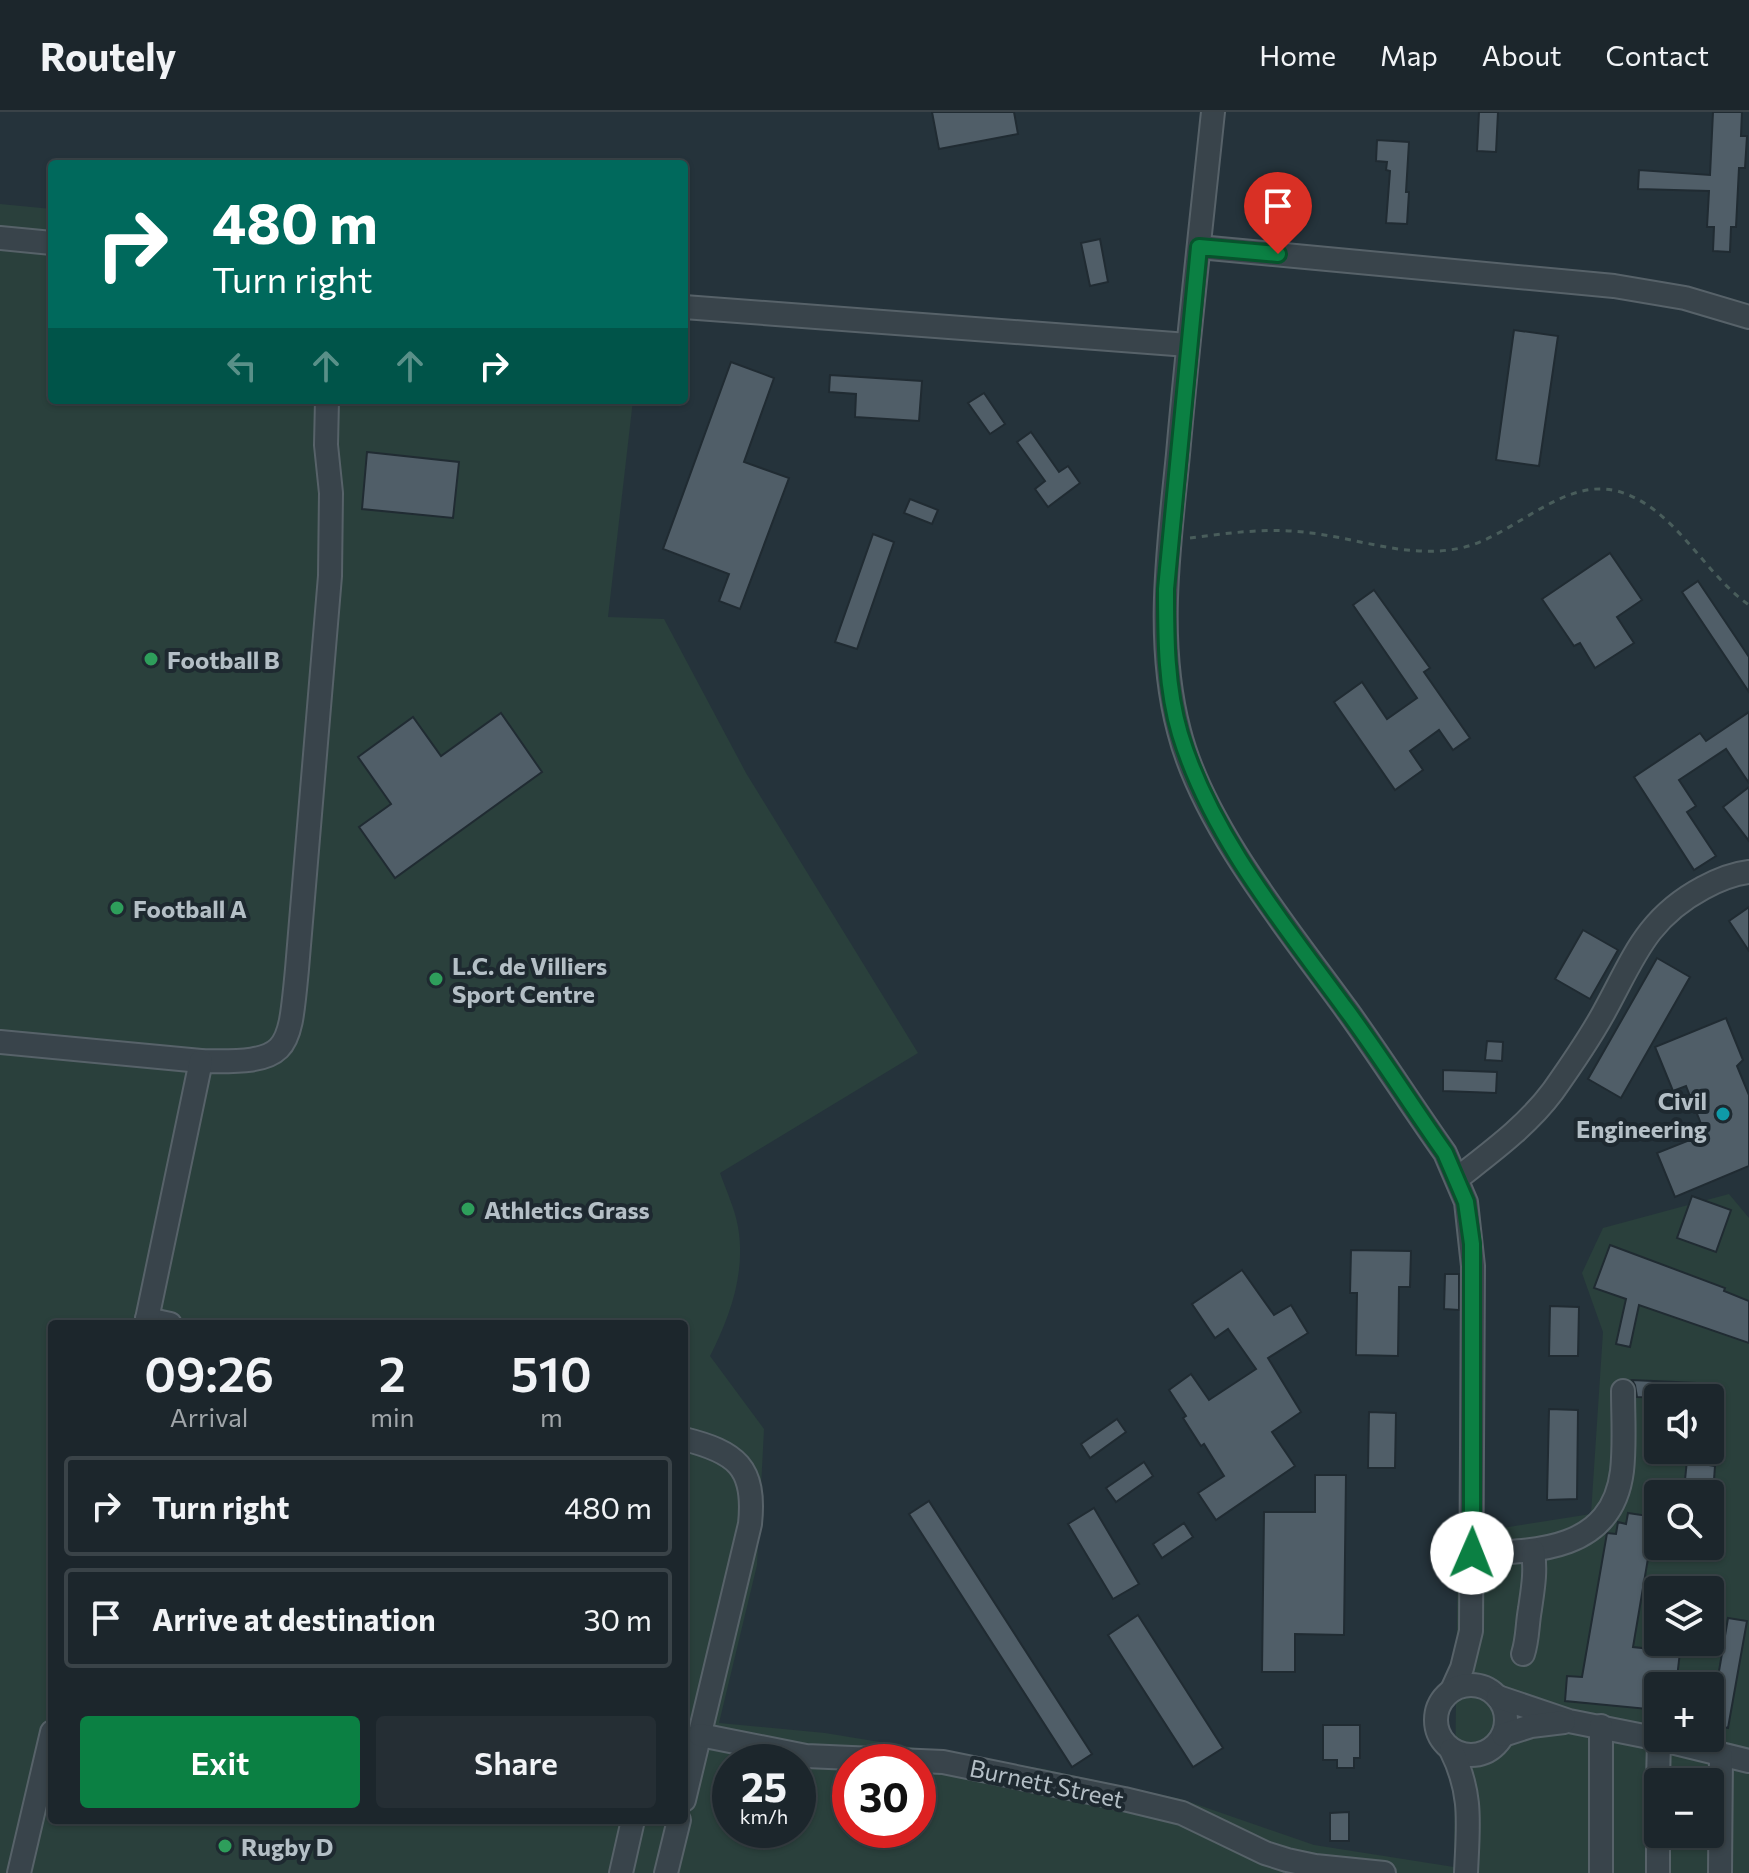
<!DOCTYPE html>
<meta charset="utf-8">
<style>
:root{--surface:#1c262c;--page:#252e34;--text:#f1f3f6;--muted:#a0a5a9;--line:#3a4348;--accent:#0b8043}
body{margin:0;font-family:Commissioner,sans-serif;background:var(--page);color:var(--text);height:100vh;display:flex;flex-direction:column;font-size:30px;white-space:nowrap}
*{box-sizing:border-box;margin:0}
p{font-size:26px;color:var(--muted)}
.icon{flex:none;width:44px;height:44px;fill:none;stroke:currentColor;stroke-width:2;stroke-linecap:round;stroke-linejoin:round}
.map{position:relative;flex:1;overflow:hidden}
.drawer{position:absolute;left:48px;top:1208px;width:640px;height:504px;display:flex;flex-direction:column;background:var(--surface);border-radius:8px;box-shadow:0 2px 6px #0004,0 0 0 2px var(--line)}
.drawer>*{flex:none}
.top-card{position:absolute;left:48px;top:48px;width:640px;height:244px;border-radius:8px;box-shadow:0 2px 6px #0004,0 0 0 2px var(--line);background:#00695c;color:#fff;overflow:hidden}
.tools{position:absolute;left:1644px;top:1272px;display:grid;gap:16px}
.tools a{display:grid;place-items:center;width:80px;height:80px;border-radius:8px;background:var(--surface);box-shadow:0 2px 6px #0004,0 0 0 2px var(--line);font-size:40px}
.speed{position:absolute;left:712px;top:1632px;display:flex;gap:16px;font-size:40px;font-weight:700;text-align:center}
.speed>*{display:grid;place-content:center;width:104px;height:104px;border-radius:50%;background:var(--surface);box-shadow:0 2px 6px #0004,0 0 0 2px var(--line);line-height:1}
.speed small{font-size:20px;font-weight:400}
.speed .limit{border:12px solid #d22;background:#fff;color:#111}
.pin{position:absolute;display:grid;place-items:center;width:68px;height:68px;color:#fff;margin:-82px -34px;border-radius:50% 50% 50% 0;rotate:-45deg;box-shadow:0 0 8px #0007}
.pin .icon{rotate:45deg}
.me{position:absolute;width:88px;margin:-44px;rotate:1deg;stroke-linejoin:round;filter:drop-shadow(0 0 6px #0008)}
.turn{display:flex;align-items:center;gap:28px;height:168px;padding:0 32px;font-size:36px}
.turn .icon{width:104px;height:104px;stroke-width:2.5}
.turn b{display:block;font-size:56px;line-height:68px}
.lanes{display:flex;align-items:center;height:76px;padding:0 32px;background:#0003;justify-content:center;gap:40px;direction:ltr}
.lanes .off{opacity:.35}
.eta{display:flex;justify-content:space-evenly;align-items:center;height:136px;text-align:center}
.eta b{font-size:48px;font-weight:600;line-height:56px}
.cta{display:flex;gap:16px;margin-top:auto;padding:16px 32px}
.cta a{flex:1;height:92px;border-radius:8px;background:var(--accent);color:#fff;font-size:32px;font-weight:600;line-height:92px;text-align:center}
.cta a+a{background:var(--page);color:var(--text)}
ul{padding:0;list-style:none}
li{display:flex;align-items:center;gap:24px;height:100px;margin:0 16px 12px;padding:0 16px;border:4px solid var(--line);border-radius:8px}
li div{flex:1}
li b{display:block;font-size:30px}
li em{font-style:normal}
header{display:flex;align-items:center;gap:48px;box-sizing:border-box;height:112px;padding:0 40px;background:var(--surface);border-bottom:2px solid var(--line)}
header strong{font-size:38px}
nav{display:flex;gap:44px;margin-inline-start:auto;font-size:28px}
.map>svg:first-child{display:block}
.green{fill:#2a403c;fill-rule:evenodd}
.building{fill:#505e68;stroke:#202b32;stroke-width:2}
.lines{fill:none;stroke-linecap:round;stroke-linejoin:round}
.minor-casing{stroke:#576269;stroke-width:26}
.path{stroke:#495d5b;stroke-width:3;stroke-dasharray:6 6;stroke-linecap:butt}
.minor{stroke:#39444b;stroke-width:22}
.route-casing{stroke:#07532c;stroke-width:20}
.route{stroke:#0b8043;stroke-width:14}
.leisure-dot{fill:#2e9e5b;stroke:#1e2930;stroke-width:3}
.culture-dot{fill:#0f9aa8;stroke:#1e2930;stroke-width:3}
.labels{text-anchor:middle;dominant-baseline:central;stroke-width:8;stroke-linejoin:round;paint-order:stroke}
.poi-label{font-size:24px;font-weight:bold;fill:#b4bfc6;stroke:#1e2930;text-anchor:start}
.street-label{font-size:24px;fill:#b4bfc6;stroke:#1e2930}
</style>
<header>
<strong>Routely</strong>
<nav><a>Home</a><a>Map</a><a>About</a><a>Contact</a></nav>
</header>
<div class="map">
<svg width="1749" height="1761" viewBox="0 0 1749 1761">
<rect width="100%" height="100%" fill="#25333b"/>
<path class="green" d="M 0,92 L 52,97 L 52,288 L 633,288 L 608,505 L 664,507 L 746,661 L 918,941 L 720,1061 C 726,1078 735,1097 738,1115 C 746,1160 730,1205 710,1244 L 764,1317 L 757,1453 L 719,1611 L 825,1621 L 1044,1657 L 1181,1687 L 1314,1733 L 1454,1755 L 1458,1423 L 1591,1402 L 1603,1220 L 1582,1161 L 1603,1116 L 1729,1082 L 1749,1106 L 1749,1761 L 0,1761 ZM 52,1212 L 684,1212 L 684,1708 L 52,1708 ZM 1658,1286 L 1710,1286 L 1710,1338 L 1658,1338 ZM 1658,1382 L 1710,1382 L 1710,1434 L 1658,1434 ZM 1658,1478 L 1710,1478 L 1710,1530 L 1658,1530 ZM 1658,1574 L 1710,1574 L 1710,1626 L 1658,1626 ZM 730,1650 L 798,1650 L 798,1718 L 730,1718 ZM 850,1650 L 918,1650 L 918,1718 L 850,1718 ZM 1658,1670 L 1710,1670 L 1710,1722 L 1658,1722 Z"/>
<g class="building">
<polygon points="932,0 1014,0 1018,22 939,37"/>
<polygon points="1479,0 1498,0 1496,40 1477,39"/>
<polygon points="1713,0 1742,0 1741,24 1747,24 1745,56 1739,56 1736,115 1731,115 1730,140 1713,139 1714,115 1707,115 1709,79 1638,77 1639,58 1710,63"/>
<polygon points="1377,28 1409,30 1406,80 1409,80 1407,112 1386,111 1390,59 1386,58 1387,50 1376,49"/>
<polygon points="1100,127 1108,170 1090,174 1081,131"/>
<polygon points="1514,218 1558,224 1539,354 1496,348"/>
<polygon points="731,250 774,266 744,350 789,366 740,497 719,489 729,462 663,437"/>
<polygon points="830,263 922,269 919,309 855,305 856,282 829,280"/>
<polygon points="984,281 1005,312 990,322 968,291"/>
<polygon points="1031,320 1059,360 1068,354 1080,371 1048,395 1035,377 1045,369 1017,330"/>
<polygon points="367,340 459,350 453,406 362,397"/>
<polygon points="910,387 938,398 932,412 904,401"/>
<polygon points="873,422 894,430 857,537 835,530"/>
<polygon points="1610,441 1642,488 1617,505 1634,531 1595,556 1580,531 1574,534 1542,487"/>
<polygon points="1698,469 1749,545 1749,580 1682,480"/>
<polygon points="1374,478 1430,556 1424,560 1470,626 1453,638 1439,618 1410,639 1423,658 1395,678 1334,590 1362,570 1387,607 1417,586 1353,493"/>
<polygon points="1749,600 1749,671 1726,637 1679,668 1696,694 1687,700 1716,744 1694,758 1634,665 1700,621 1706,629"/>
<polygon points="501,601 542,660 395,766 359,715 391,692 358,645 413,605 441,644"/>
<polygon points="1749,675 1749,729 1723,695"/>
<polygon points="1749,795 1749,839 1729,809"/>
<polygon points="1583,818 1618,838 1590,887 1555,867"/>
<polygon points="1657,846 1690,865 1621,986 1588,967"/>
<polygon points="1726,906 1743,948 1737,954 1749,983 1749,1054 1675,1085 1657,1041 1705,1022 1686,974 1673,979 1655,935"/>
<polygon points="1487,929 1503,930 1502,949 1485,948"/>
<polygon points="1443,958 1497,960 1496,981 1443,979"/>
<polygon points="1692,1084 1731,1098 1716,1140 1677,1126"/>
<polygon points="1610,1133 1725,1176 1724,1179 1749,1189 1749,1231 1639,1193 1630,1235 1616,1232 1626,1187 1594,1176"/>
<polygon points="1351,1138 1411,1139 1410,1175 1399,1175 1398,1244 1356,1243 1357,1181 1350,1181"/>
<polygon points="1242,1158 1274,1203 1291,1193 1308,1221 1268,1246 1301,1300 1272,1320 1295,1354 1216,1408 1198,1381 1224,1364 1204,1332 1201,1334 1183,1306 1186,1304 1169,1278 1191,1262 1209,1288 1256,1257 1228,1217 1215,1226 1192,1192"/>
<polygon points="1445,1162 1459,1162 1459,1198 1444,1197"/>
<polygon points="1550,1194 1579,1195 1578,1244 1549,1244"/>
<polygon points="1632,1268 1696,1271 1696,1286 1637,1285 1635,1273"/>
<polygon points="1549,1297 1578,1298 1577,1387 1547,1388"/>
<polygon points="1369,1300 1396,1301 1395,1356 1368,1356"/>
<polygon points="1117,1307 1126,1320 1090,1346 1081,1332"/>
<polygon points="1688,1338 1710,1338 1708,1353 1715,1354 1713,1382 1691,1382 1692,1369 1685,1368"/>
<polygon points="1144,1350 1153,1364 1116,1390 1106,1376"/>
<polygon points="1315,1363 1346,1363 1344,1523 1295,1522 1295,1560 1262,1560 1264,1400 1315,1400"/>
<polygon points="929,1389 1092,1642 1072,1655 909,1402"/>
<polygon points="1094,1396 1139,1472 1113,1487 1068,1412"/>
<polygon points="1628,1401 1655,1405 1633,1535 1680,1540 1676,1574 1658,1574 1658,1598 1565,1589 1567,1564 1582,1565 1607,1421 1616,1422 1618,1410 1626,1412"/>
<polygon points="1184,1411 1193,1425 1162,1446 1153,1432"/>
<polygon points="1138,1503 1223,1636 1193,1655 1108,1523"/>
<polygon points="1728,1506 1747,1509 1728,1616 1710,1612"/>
<polygon points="1323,1613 1360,1613 1360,1646 1354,1646 1354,1656 1337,1656 1337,1648 1323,1648"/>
<polygon points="1349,1700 1349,1729 1330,1729 1330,1701"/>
</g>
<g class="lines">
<defs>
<g id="minor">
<path d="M 1213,0 C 1201,114 1188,228 1178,342 C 1169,434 1155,528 1179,619 C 1203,714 1288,817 1346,897 C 1380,944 1411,993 1445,1041 L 1466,1090 L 1473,1154 L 1471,1519 L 1462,1556 L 1452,1578"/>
<polyline points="0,126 52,131"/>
<polyline points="1199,135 1614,174 1685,186 1749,205"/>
<polyline points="684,195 1188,233"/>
<path d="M 0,930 L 201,949 C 290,951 289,942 297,857 L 330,464 L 331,381 L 326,333 L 327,288"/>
<path d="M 1458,1066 C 1491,1040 1527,1014 1553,979 C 1570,955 1588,929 1603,902 C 1633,848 1645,807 1703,776 C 1718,768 1732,762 1749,760"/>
<polyline points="147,1207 170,1212"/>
<polyline points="146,1212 201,949"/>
<path d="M 684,1327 C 736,1340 756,1355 750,1412 L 684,1688"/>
<path d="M 1472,1441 C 1534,1440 1612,1440 1622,1359 C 1625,1333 1623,1305 1623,1279"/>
<path d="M 1523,1542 C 1528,1527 1527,1513 1530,1497 C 1533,1476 1536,1460 1533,1439"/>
<circle cx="1471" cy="1608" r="35"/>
<polyline points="1498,1585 1569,1609 1659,1627 1749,1649"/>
<polyline points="700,1623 806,1644 943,1650 1124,1687 1182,1701 1265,1741 1287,1748 1315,1754 1384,1761"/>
<polyline points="1503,1623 1531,1614 1564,1610"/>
<path d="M 1451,1638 C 1473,1682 1468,1713 1466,1761"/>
<polyline points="1658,1670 1659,1627"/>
<polyline points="19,1761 52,1620"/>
<polyline points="621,1761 633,1708"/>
<polyline points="666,1761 679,1708"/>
<polyline points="1601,1761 1601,1614"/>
<polyline points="1658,1761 1658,1722"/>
<polyline points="1720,1761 1721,1644"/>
</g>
</defs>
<use href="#minor" class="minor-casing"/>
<path class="path" d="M 1190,426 C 1229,421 1271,415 1311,421 C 1361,427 1409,447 1461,436 C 1513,425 1562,365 1617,379 C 1675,395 1702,460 1749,493"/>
<use href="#minor" class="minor"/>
</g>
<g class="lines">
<defs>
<path id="route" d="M 1278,142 L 1199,135 L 1166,477 C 1166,525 1166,575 1180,622 C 1211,724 1283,811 1345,896 C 1380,943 1411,993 1445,1041 L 1466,1090 L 1472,1132 L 1472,1441"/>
</defs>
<use href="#route" class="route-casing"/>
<use href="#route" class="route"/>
</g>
<g class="leisure-dot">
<circle cx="151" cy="547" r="8"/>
<circle cx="117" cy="796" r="8"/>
<circle cx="436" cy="867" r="8"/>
<circle cx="468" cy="1097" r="8"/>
<circle cx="225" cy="1734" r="8"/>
</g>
<circle class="culture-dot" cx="1723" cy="1002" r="8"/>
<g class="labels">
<g class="poi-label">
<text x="167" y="547">Football B</text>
<text x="133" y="796">Football A</text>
<text x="452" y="853">L.C. de Villiers<tspan x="452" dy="28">Sport Centre</tspan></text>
<text x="1707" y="988" text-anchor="end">Civil<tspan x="1707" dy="28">Engineering</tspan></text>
<text x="484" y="1097">Athletics Grass</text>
<text x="241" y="1734">Rugby D</text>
</g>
<g class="street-label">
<text transform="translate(1047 1671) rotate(12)">Burnett Street</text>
</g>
</g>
</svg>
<div class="tools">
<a><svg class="icon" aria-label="sound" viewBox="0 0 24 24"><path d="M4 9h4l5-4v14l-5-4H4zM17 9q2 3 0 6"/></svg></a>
<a><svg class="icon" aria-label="search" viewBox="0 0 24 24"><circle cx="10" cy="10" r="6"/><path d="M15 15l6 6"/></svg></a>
<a><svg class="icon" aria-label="layers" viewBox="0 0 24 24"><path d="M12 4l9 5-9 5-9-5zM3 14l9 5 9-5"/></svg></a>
<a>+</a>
<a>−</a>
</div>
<div class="speed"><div>25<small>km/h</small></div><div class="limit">30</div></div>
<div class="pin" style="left:1278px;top:142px;background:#d93025"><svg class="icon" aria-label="arrive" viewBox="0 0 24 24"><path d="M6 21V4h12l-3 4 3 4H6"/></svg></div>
<svg class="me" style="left:1472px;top:1441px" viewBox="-20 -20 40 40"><circle r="19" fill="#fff"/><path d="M0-13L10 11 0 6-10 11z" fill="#0b8043"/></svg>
<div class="top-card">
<div class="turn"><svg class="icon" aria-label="right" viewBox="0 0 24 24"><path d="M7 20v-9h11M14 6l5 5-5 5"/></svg><div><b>480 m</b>Turn right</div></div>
<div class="lanes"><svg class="icon off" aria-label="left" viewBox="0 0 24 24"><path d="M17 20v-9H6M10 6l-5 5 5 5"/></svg><svg class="icon off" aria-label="ahead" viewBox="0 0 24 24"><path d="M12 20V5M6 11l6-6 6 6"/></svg><svg class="icon off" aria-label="ahead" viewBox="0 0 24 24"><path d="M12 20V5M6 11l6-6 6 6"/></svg><svg class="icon" aria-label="right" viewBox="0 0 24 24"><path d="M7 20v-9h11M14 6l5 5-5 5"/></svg></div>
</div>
<section class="drawer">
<div class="eta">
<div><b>09:26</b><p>Arrival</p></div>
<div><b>2</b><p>min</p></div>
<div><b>510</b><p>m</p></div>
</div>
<ul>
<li><svg class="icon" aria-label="right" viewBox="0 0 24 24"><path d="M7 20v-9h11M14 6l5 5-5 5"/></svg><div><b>Turn right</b></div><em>480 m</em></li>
<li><svg class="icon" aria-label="arrive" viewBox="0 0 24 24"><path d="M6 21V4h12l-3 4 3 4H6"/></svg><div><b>Arrive at destination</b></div><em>30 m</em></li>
</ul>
<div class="cta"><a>Exit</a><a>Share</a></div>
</section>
</div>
